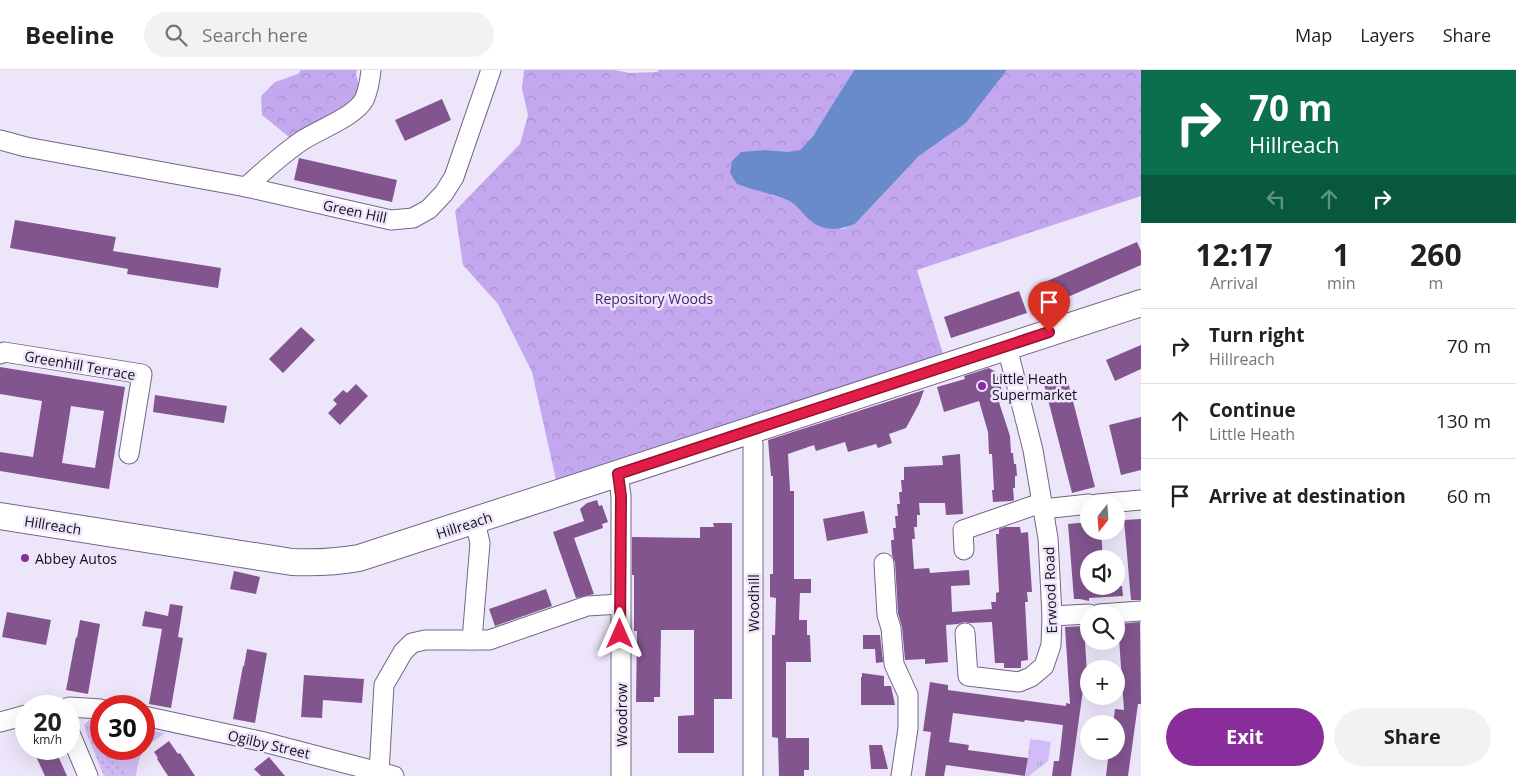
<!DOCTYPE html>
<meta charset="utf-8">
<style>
:root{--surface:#fff;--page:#f2f2f2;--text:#202124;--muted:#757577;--line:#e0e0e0;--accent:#882d99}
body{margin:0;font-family:"Open Sans",sans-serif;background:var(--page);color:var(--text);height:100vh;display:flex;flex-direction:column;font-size:19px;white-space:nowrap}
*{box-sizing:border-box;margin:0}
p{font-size:16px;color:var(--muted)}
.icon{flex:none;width:28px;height:28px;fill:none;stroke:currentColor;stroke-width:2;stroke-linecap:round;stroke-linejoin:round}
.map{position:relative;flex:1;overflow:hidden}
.drawer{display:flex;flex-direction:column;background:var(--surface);width:375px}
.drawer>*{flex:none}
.hud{background:#0b6e4f;color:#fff;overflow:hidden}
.needle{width:32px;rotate:197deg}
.buttons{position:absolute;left:1080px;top:425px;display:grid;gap:10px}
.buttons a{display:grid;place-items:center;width:45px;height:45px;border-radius:50%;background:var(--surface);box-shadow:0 5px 20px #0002;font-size:25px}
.speed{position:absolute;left:15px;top:625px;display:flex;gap:10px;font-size:25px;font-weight:700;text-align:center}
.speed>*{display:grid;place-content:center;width:65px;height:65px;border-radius:50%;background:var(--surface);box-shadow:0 5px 20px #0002;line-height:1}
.speed small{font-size:12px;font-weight:400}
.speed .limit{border:8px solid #d22;background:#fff;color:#111}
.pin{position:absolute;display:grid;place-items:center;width:42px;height:42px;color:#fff;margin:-51px -21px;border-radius:50% 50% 50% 0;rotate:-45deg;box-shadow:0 0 5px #0007}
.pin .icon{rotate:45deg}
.me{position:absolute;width:55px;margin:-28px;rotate:0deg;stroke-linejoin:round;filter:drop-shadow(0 0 4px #0008)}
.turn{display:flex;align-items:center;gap:18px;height:105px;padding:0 25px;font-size:22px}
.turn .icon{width:65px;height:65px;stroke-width:2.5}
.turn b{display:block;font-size:35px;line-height:42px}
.lanes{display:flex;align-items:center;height:48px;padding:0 25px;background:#0003;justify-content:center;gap:25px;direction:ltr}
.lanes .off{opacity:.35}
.eta{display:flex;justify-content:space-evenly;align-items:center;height:85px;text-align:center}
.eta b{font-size:30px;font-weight:700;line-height:35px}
.cta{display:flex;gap:10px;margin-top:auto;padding:10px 25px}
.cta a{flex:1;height:58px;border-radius:30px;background:var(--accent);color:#fff;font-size:20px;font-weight:700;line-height:58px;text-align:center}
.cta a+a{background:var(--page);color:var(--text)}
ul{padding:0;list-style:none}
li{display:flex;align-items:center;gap:15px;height:75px;padding:0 25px;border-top:1px solid var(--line)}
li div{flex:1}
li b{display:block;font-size:19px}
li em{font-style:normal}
header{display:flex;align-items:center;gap:30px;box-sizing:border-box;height:70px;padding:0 25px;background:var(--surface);border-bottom:1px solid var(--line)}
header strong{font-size:24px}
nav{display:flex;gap:28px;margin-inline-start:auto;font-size:18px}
.search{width:350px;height:45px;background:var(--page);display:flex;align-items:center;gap:12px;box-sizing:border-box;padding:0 18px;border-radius:28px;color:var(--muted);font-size:19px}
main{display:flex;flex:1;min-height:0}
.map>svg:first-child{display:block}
.grass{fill:url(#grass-tufts)}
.forest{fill:url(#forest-crowns)}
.park{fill:url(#park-dots)}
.water{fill:#6a8bca}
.building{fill:#82558f;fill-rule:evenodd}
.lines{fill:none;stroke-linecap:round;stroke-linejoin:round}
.street-casing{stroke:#726685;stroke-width:21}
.secondary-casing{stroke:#726685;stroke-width:28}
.street{stroke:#fff;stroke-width:19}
.secondary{stroke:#fff;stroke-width:26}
.route-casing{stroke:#92132f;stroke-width:12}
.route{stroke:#e11d48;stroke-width:9}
.poi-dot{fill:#882d99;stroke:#ede6fb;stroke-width:2}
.labels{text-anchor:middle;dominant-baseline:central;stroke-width:5;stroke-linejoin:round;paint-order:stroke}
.street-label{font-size:14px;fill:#140f1b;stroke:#ede6fb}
.park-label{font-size:14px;fill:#441c6d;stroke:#ede6fb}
.poi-label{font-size:14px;fill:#140f1b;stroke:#ede6fb;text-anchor:start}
</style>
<header>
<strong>Beeline</strong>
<div class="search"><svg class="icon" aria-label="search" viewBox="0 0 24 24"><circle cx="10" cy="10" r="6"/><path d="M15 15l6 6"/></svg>Search here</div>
<nav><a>Map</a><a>Layers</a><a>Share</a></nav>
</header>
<main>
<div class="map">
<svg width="1141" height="706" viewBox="0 0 1141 706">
<defs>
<pattern id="grass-tufts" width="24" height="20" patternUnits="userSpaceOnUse" patternTransform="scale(1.25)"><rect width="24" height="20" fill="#d2bcf7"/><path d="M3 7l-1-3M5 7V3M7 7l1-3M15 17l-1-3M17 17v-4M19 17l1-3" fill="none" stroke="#b3a0d3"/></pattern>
<pattern id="forest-crowns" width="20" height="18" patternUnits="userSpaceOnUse" patternTransform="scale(1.25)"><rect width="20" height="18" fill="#c4a8ef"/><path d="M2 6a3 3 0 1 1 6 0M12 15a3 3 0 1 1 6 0" fill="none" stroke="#a88fcc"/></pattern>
<pattern id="park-dots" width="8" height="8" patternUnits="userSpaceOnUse" patternTransform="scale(1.25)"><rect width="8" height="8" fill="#d2bcf7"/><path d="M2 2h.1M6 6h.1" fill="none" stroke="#b3a0d3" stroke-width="1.8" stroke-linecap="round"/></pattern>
</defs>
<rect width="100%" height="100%" fill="#ede6fb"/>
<g class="grass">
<path d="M 144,659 L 165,663 C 145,677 139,681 136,706 L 133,706 L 119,691 L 112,679 L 144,679 Z"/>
<polygon points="1030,669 1051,672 1048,691 1029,706 1026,706"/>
</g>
<g class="forest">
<polygon points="301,0 357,0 356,4 363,31 302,70 289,67 262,45 261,26 275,12 298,4"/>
<path d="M 524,0 L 614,0 L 630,3 L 657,2 L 659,0 L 854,0 C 844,15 811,76 798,81 C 788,84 777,81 766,80 L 772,125 L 786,129 L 798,136 L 812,152 L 843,159 L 855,154 L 919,86 L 966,53 L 1007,0 L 1141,0 L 1141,126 L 917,200 L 943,284 L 556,410 L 532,302 L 498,234 L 463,195 L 455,141 L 520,74 L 528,45 L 522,19 Z"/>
</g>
<polygon class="park" points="90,649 101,651 101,679 112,679 119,691 133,706 104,706 86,662 84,655"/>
<path class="water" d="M 854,0 L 1007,0 L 966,53 L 919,86 L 855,154 C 841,160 824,162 811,151 C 801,143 798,134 785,129 C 769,123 753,120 737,114 L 730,103 L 732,91 L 741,82 L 766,80 L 787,82 L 800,80 L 813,66 Z"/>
<g class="building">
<polygon points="442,29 451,50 405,71 395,50"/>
<polygon points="299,88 397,110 392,132 294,110"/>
<polygon points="15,150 116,167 113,181 221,198 218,218 127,204 128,199 10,178"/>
<polygon points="1137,172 1141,181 1141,195 1054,233 1045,212"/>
<polygon points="1019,221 1027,243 951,268 944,247"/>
<polygon points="301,257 315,270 283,303 269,289"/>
<polygon points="1141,275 1141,299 1115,311 1106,290"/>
<path d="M 0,297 L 125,317 L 109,419 L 0,401 L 0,382 L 33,387 L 42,331 L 0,324 ZM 71,336 L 104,341 L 95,398 L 62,393 Z"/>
<polygon points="989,298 996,302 1003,324 997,326 1010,366 1011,383 1013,383 1014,394 1016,394 1017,406 1015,406 1015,418 1013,418 1014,430 1012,431 993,432 992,420 994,420 992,384 989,384 988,362 979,331 944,342 937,317 965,309 964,306"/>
<polygon points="1067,308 1095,417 1072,423 1044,314"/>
<polygon points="356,314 368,326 340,355 328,343 337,334 333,330 343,320 347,323"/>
<polygon points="924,320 919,334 906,358 889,364 892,373 878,378 876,374 848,382 845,372 816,381 814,375 788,384 790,421 794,421 794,509 811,509 811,523 800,523 799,550 807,550 807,565 810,565 811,592 786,592 786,668 809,668 809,700 804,700 804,706 779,706 778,668 772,667 772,565 775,565 776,528 770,527 770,504 773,504 773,406 771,406 768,370"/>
<polygon points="155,325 227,336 224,353 153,342"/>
<polygon points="1141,347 1141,400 1121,405 1109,355"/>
<polygon points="960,384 963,444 946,445 945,433 919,433 920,445 917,445 917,457 914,457 915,469 912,469 914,499 929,498 930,503 969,500 970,515 951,516 952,542 992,539 991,532 996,532 996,523 999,522 996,464 999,464 999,459 1005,457 1020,457 1021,463 1028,462 1032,522 1027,522 1028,532 1025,532 1028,590 1021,591 1021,598 1004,598 1004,593 995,593 992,552 970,553 964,552 958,554 946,555 948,592 925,594 925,589 905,590 902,557 898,543 895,492 892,485 891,470 894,470 893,458 896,458 895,446 898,446 897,434 900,434 899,422 902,422 901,410 904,410 904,397 943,395 942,386"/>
<polygon points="597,430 599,436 602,435 608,452 602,454 603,458 574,468 594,524 576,528 553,462 584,451 580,439 587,433"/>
<polygon points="864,441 868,463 827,471 823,449"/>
<polygon points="1141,449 1141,530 1131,530 1124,450"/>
<polygon points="1089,452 1089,461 1101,461 1103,489 1089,489 1089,516 1122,516 1123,526 1089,528 1089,531 1080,529 1074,529 1068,454"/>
<polygon points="713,453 732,453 732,629 714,629 714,683 678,683 678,646 694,645 694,560 661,560 660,627 654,627 654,632 636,632 637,561 634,561 634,505 632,505 632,467 700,468 700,457 714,457"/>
<polygon points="234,501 260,507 256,524 230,519"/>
<polygon points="546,519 552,536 495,556 489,539"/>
<polygon points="170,534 183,536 178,567 183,568 171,638 149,634 162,559 142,556 145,541 168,546"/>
<polygon points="7,542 51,550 46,575 2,567"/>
<polygon points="80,550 100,554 88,624 66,620 76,567 77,568"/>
<polygon points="1140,552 1141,634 1138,634 1128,706 1106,706 1109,681 1116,681 1116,654 1113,654 1115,639 1124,640 1118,554"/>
<polygon points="1084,556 1088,619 1083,620 1071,706 1052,706 1054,691 1059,691 1063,655 1025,650 1024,652 953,643 949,672 969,675 968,680 1028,688 1025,706 946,695 944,706 925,706 931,662 923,661 930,612 948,615 948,620 1066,636 1066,633 1070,634 1065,557"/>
<polygon points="863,565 880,565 883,592 876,593 875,579 863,579"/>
<polygon points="247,579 267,583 255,653 233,649 243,596 244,596"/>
<polygon points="862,603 884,606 884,616 891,616 895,635 861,635 861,607 862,607"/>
<polygon points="304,605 364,609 362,633 323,630 322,648 301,647"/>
<polygon points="169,671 178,684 180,683 195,706 168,706 157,689 158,688 154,682"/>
<polygon points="869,675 882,675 888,699 871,699"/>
<polygon points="41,679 55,679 67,706 45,706 34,682"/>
<polygon points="269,687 285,706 261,706 254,699"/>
</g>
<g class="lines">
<defs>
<g id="street">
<polyline points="0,70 26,77 246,117 391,150 413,148 429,139 444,123 454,107 491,0"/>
<path d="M 246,117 C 264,101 283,83 303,70 C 320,59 354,47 364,30 C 368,21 370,10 371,0"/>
<polyline points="0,284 4,282 142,304 129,384"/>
<polyline points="749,361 753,374 753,706"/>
<polyline points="618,404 621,426 621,706"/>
<polyline points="1097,434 1141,430"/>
<polyline points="1043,439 1089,434"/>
<polyline points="964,480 963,460 1041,433"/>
<polyline points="884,493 887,545 891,558 894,594 908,625 908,658 901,706"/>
<polyline points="1099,544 1141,541"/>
<polyline points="1052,546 1089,544"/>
<polyline points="965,563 968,606 1019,612 1031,607 1044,596 1051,575 1052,546 1048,468 1033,380 1007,277"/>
<polyline points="472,570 480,473 475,452"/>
<polyline points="69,637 101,639"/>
<polyline points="144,646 260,671 394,706"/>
<polyline points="0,652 26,645"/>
<polyline points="69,661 88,706"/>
<polyline points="379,703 384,615 403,582 412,573 425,570 489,570 587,536 620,534"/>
</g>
<path id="secondary" d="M 0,446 L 292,492 C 315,493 336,492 359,488 L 1141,233"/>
</defs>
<use href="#street" class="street-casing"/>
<use href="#secondary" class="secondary-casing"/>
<use href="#street" class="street"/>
<use href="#secondary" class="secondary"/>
</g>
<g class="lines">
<defs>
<polyline id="route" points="620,564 621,426 618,404 1049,262"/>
</defs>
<use href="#route" class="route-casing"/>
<use href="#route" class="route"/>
</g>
<g class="poi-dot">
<circle cx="982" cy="316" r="5"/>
<circle cx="25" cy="488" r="5"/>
</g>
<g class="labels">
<g class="street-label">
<text transform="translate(355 141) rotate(12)">Green Hill</text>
<text transform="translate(80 295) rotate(10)">Greenhill Terrace</text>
<text transform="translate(53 455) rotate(9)">Hillreach</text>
<text transform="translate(464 455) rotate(-18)">Hillreach</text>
<text transform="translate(1050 520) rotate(-92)">Erwood Road</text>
<text transform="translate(753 533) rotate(-90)">Woodhill</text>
<text transform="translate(621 645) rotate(-90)">Woodrow</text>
<text transform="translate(269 674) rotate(13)">Ogilby Street</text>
</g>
<g class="park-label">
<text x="654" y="228">Repository Woods</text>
</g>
<g class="poi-label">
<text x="992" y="308">Little Heath<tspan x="992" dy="16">Supermarket</tspan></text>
<text x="35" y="488">Abbey Autos</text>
</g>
</g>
</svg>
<div class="buttons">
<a><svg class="needle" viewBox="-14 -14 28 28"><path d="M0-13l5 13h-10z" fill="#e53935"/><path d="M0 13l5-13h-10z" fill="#757577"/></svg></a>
<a><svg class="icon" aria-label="sound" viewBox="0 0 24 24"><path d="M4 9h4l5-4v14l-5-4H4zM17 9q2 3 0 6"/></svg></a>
<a><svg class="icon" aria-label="search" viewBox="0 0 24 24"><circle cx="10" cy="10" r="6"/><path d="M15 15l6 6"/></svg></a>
<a>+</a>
<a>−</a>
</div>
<div class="speed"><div>20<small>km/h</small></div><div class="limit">30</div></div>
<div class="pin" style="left:1049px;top:262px;background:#d93025"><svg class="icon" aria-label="arrive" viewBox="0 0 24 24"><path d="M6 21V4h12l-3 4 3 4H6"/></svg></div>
<svg class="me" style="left:620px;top:564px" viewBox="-20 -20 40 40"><path d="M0-17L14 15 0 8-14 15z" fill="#e11d48" stroke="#fff" stroke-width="4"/></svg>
</div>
<section class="drawer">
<div class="hud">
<div class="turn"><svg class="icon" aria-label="right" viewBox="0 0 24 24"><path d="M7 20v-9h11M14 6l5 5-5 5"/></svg><div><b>70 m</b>Hillreach</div></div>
<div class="lanes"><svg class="icon off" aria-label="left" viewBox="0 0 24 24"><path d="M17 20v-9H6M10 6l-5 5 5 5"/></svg><svg class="icon off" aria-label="ahead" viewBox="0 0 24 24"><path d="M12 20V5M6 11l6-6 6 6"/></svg><svg class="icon" aria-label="right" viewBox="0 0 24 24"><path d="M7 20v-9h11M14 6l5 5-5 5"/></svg></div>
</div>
<div class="eta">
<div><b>12:17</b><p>Arrival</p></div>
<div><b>1</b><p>min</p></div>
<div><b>260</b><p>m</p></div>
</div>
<ul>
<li><svg class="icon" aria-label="right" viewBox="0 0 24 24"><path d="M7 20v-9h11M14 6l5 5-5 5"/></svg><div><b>Turn right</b><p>Hillreach</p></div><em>70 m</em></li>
<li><svg class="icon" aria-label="ahead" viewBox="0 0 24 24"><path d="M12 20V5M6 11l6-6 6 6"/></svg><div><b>Continue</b><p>Little Heath</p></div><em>130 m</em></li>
<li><svg class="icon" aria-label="arrive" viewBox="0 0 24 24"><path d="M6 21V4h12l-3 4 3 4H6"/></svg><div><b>Arrive at destination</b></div><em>60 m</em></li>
</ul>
<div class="cta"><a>Exit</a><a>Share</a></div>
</section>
</main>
